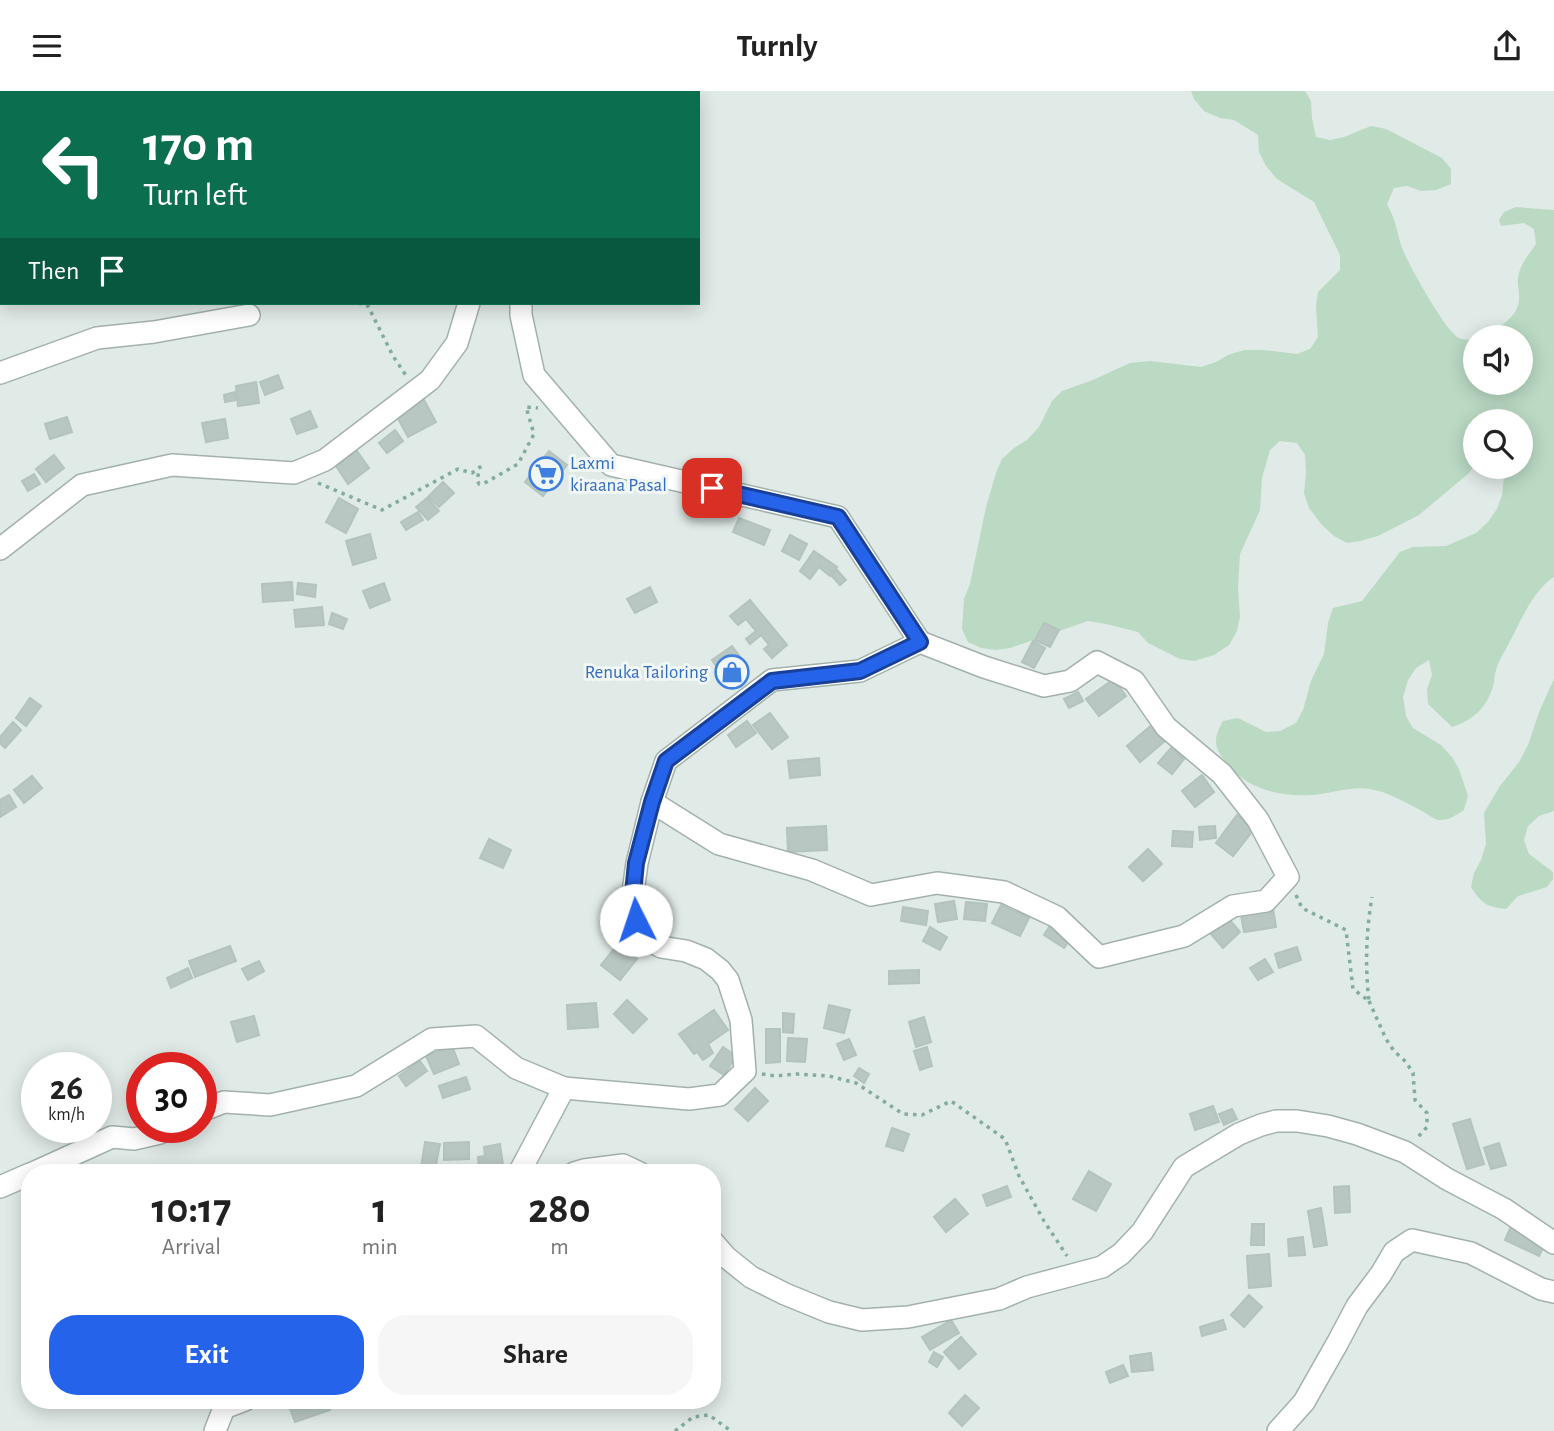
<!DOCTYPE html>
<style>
:root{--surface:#fff;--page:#f6f6f6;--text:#222;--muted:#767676;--accent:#2563eb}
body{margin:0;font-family:"Alegreya Sans",sans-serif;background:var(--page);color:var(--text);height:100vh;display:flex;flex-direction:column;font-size:26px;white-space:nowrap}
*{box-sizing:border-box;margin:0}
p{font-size:23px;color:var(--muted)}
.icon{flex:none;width:38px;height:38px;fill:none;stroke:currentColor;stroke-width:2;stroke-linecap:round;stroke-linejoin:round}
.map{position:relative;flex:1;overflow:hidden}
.panel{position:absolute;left:21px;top:1073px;width:700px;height:245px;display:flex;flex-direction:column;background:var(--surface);border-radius:28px;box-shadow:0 4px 18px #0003}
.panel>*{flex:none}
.guide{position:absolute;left:0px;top:0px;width:700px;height:214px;box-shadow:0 4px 18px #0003;background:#0b6e4f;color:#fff;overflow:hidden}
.tools{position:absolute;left:1463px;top:234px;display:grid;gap:14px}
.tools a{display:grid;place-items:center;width:70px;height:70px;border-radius:50%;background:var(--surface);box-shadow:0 4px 18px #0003;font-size:35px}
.speed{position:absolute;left:21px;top:961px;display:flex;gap:14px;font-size:35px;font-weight:700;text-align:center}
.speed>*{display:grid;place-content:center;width:91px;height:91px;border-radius:50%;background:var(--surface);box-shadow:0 4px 18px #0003;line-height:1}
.speed small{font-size:18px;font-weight:400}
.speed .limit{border:10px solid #d22;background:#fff;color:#111}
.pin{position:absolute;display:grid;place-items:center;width:60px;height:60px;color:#fff;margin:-30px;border-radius:14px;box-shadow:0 4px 10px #0006}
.me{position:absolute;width:77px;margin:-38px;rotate:356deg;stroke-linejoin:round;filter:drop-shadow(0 0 5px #0008)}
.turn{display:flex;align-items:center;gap:24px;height:147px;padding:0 28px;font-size:32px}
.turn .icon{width:91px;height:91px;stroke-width:2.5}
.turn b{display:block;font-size:49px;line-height:60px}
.then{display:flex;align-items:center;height:66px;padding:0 28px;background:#0003;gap:14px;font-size:26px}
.eta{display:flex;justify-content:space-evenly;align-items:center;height:119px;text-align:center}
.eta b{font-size:42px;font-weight:700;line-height:49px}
.cta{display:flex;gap:14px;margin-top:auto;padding:14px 28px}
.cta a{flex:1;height:80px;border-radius:28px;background:var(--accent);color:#fff;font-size:28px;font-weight:700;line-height:80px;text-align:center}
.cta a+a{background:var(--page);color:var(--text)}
header{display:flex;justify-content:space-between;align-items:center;height:91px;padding:0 28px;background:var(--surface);font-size:32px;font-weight:700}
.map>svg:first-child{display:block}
.green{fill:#badac4}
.building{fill:#b9c7c2;stroke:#b3c3bd;stroke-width:2}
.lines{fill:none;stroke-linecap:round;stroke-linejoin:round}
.street-casing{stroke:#a3b1ad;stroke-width:24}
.path{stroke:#83aba0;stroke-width:3.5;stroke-dasharray:3.5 5;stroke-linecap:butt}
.street{stroke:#fff;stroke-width:21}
.route-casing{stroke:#184099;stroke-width:18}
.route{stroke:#2563eb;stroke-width:12}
.labels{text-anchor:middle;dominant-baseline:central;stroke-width:6;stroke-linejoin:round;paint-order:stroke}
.shop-label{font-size:19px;fill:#366cbe;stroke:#f0f7f4;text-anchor:start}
</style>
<header><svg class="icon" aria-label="menu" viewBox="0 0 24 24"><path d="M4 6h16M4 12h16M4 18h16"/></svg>Turnly<svg class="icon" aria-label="share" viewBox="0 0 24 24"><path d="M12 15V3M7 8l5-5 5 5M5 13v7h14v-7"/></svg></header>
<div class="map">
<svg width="1554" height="1340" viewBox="0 0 1554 1340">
<rect width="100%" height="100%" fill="#e0eae6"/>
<g class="green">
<path d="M 1191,0 L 1305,0 L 1311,10 L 1312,27 L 1316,46 L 1330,49 L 1344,46 L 1371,35 L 1386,38 L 1442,67 L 1451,78 L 1451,93 L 1436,99 L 1421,100 L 1407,95 L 1394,97 L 1387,113 C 1396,129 1396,138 1401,154 C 1406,170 1446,241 1459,247 C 1464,249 1471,249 1475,249 L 1475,292 L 1521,292 L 1521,247 L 1480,247 C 1494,240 1517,228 1519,210 C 1520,200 1516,193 1519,182 C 1521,172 1530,162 1536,153 L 1534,138 L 1524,132 L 1501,135 L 1499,129 L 1504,121 L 1516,116 L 1554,119 L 1554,486 C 1532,500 1520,532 1508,554 C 1504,562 1498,571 1496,579 C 1494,584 1495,590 1493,595 C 1487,617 1473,629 1452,636 L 1428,613 L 1427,598 L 1432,584 L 1429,569 L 1416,577 L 1408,589 L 1403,606 L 1406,625 L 1413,637 L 1441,654 L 1452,666 L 1459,678 L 1468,705 L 1464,719 C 1456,724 1448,730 1439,729 C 1434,728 1428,724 1424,721 C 1406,712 1389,701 1370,698 C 1349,695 1331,703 1311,704 C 1277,706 1244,697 1224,669 C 1213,654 1214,646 1223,630 L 1238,627 L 1266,641 L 1280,640 L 1296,632 L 1303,619 L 1311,590 L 1324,563 L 1328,532 L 1333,517 L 1362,510 L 1400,461 L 1413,456 L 1446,455 L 1476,442 L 1488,431 L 1497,418 L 1502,404 L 1505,376 L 1521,376 L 1521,331 L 1475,331 L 1475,374 L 1469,382 L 1419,424 L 1378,445 L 1360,450 L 1347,452 L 1334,445 L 1322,434 L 1309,417 L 1304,402 L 1306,381 L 1305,364 L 1297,352 L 1280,350 L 1270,359 L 1262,387 L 1260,419 L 1240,463 L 1238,496 L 1240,525 L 1237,540 L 1229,554 L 1214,564 L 1194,570 L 1180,568 L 1148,552 L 1138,541 L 1106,533 L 1088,530 L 1010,557 L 996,559 L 981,557 L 968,551 L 962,538 L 964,508 L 970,493 L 986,416 L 996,382 L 1002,368 L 1014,357 L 1027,349 L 1039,336 L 1052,310 L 1062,300 L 1093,289 L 1130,272 L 1150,270 L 1201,276 L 1216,271 L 1228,264 L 1244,259 L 1263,259 L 1297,263 L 1310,258 L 1318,246 L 1316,215 L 1318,201 L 1340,179 L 1340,164 L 1314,111 L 1277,88 L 1266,75 L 1259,61 L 1258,44 L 1234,29 L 1220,27 L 1204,20 L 1194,8 Z"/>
<path d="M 1554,588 L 1554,720 L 1539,725 L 1528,735 L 1524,749 L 1529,763 L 1553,781 L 1553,788 L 1547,796 L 1518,805 L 1506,818 C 1487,816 1481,812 1471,796 L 1474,782 L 1481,769 L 1486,753 L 1484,722 L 1500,695 L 1519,671 L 1528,654 L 1539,621 Z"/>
</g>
<g class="building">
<polygon points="278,284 283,297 265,304 260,291"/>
<polygon points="256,291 259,312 238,315 236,295"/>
<polygon points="235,301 236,309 225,311 224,304"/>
<polygon points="424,309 436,331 408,346 396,324"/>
<polygon points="310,320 317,336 297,343 291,328"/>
<polygon points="67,326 72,341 50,348 45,333"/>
<polygon points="225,328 228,347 206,351 202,332"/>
<polygon points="395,339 403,350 387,362 379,352"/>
<polygon points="357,360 369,377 348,393 336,375"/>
<polygon points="549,360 567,374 543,405 525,391"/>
<polygon points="54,364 64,377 46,391 36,378"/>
<polygon points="34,383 40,393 28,400 22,390"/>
<polygon points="443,391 454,402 439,416 428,406"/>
<polygon points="339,407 358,418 346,442 326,431"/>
<polygon points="427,407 439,420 428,429 416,416"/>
<polygon points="418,421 423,429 406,439 401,431"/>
<polygon points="739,427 770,439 764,454 733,441"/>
<polygon points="370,443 376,467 353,474 346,450"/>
<polygon points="790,444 807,453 799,469 782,460"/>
<polygon points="814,460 837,476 830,485 819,476 810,488 800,480"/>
<polygon points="837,479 846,489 840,494 831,484"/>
<polygon points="292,491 293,509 263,511 262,493"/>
<polygon points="298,492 316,494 315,506 297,503"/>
<polygon points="384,492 390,509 370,517 363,500"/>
<polygon points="650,496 657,511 635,522 627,508"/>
<polygon points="750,509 787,554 772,567 764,558 769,554 761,544 750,553 746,548 756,540 746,528 738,534 730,525"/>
<polygon points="322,516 324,534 296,536 294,519"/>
<polygon points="332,522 347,528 343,538 329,533"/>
<polygon points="1044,532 1059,539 1050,556 1035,549"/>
<polygon points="1033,550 1045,557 1034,577 1022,571"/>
<polygon points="732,555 747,575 727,589 723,584 729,579 723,571 716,575 712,569"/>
<polygon points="1114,588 1126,605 1099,625 1086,608"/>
<polygon points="1078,601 1083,610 1069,617 1064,608"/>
<polygon points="30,607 41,615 26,635 16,627"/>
<polygon points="770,622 788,646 772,658 753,634"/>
<polygon points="747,630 756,642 736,656 728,644"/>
<polygon points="13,631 21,639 5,657 0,652 0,646"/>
<polygon points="1153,633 1166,649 1140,671 1127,655"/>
<polygon points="1171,657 1184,668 1172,683 1158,672"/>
<polygon points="819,667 820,684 790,687 788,670"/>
<polygon points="1202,684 1214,701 1195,716 1182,700"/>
<polygon points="32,685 42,697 24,712 14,699"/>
<polygon points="9,704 16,716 0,726 0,709"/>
<polygon points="1237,724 1255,737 1233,765 1216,752"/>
<polygon points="826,735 827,759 788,761 787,737"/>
<polygon points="1215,735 1216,747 1200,749 1199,736"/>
<polygon points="1173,740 1193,741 1192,756 1172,755"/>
<polygon points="489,748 511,759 503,777 480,767"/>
<polygon points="1148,758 1162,773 1143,790 1129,776"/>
<polygon points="954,810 957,828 938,831 935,813"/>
<polygon points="966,811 987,813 985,830 964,828"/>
<polygon points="1001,814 1029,827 1020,845 992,832"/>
<polygon points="903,816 928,820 926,834 901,830"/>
<polygon points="1273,818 1276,836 1244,841 1241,824"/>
<polygon points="1228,827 1240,841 1223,857 1211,843"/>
<polygon points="1051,833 1071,847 1064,857 1044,844"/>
<polygon points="930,836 947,846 940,859 923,850"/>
<polygon points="618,853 637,868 620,889 601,874"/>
<polygon points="230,855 236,870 195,886 189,870"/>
<polygon points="1297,856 1301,869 1279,877 1275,863"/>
<polygon points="1265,868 1273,881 1258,889 1250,877"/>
<polygon points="259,870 264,880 248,889 242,878"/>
<polygon points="188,877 192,887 171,897 167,887"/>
<polygon points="919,879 919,892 889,893 889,880"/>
<polygon points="627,909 647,928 633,942 614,923"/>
<polygon points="596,912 598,936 568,938 567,914"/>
<polygon points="829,914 850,919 844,942 824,937"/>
<polygon points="714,919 728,939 708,953 713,962 703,969 697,961 694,963 679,943"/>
<polygon points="783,922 794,923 793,942 783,941"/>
<polygon points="254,925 259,944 237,951 231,931"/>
<polygon points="924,926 931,951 916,956 909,931"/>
<polygon points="766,938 780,938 780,971 766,972"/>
<polygon points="788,947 807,948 805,971 787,970"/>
<polygon points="849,948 856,964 844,969 837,953"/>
<polygon points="452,955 459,973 434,983 426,965"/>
<polygon points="723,956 736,965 724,984 710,975"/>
<polygon points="927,956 932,975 920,979 914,960"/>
<polygon points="420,970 427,980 406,995 399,985"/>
<polygon points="859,977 869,983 864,992 854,985"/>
<polygon points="466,986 470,998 443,1007 439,995"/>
<polygon points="755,997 768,1010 748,1030 735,1018"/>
<polygon points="1213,1015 1219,1031 1195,1039 1190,1023"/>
<polygon points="1232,1018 1237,1028 1224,1034 1219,1023"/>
<polygon points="1470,1028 1484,1073 1467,1078 1453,1033"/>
<polygon points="892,1037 909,1043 903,1060 886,1055"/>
<polygon points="425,1051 440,1053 435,1079 421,1077"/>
<polygon points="469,1051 469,1068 444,1069 444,1052"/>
<polygon points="1499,1052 1506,1074 1491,1078 1484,1057"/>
<polygon points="500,1053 503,1074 479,1077 478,1066 485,1065 484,1056"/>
<polygon points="1089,1080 1111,1093 1096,1120 1073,1108"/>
<polygon points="1007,1095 1011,1106 987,1115 983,1104"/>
<polygon points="1349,1095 1350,1121 1335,1122 1334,1096"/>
<polygon points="955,1108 968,1123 946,1141 934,1126"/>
<polygon points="1321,1117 1327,1154 1314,1156 1308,1120"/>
<polygon points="1252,1133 1264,1133 1264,1154 1251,1154"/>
<polygon points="1511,1135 1546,1151 1539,1165 1505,1149"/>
<polygon points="1303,1146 1305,1164 1289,1165 1288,1148"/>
<polygon points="1269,1163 1271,1195 1249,1197 1247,1165"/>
<polygon points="1249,1204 1262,1216 1244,1236 1231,1224"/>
<polygon points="951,1229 959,1242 930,1259 922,1246"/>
<polygon points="1223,1229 1226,1238 1202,1245 1200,1236"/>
<polygon points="961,1246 976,1263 959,1278 944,1261"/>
<polygon points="934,1261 943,1266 937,1276 929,1271"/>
<polygon points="1151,1262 1153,1279 1132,1281 1130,1265"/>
<polygon points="1123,1274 1128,1285 1110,1292 1106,1281"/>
<polygon points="965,1304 979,1317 962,1335 949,1322"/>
<polygon points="287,1309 326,1309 330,1319 295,1331"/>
</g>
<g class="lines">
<defs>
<g id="street">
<polyline points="216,0 217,2"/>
<polyline points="461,2 462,0"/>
<polyline points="640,2 646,0"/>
<polyline points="0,195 2,193"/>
<polyline points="0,282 97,247 154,241 249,224"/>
<polyline points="0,458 82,394 172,374 294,382 325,369 430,289 457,252 469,212"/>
<polyline points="652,711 719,753 812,779 871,804 937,792 1004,801 1057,826 1099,866 1184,845 1233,815 1266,810 1288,786 1258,729 1222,683 1166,636 1134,590 1097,571 1070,590 1044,595 984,576 920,551"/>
<polyline points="201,1020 224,1011 270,1014 356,995 432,948 476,945 516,977 564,997"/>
<polyline points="33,1082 112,1046 134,1048 160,1042 171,1036"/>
<polyline points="519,1082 564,997 689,1008 720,1004 745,980 741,929 728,889 720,879 706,868 686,860 661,856 647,847 636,829 633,801 637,772 652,711 666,670 772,589 860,580 920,551 838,426 611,374 534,284 521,224 521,212"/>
<polyline points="574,1082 584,1079 623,1074 640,1082"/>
<polyline points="0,1096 30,1083"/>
<polyline points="712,1150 726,1166 751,1186 785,1203 829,1221 862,1229 908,1226 999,1208 1027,1196 1102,1176 1121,1163 1142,1141 1184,1076 1239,1043 1261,1034 1276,1030 1297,1030 1328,1035 1357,1043 1405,1061 1447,1088 1504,1118 1554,1152"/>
<polyline points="215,1340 224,1317 245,1309"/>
<polyline points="1278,1340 1304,1311 1338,1251 1357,1215 1381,1183 1394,1161 1412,1149 1471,1162 1541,1198 1554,1201"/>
</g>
</defs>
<use href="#street" class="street-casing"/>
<g class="path">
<polyline points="252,0 252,2"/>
<polyline points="358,212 368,215 393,265 407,286"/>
<polyline points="318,392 382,419 458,378 472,382 480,376 477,389 479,393 483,393 518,373 534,343 526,316 538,317"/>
<path d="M 1296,804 L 1302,817 L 1346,839 L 1353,898 L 1369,910 C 1365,876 1366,840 1372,806"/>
<polyline points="1369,910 1386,948 1394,960 1406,971 1413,982 1415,1009 1427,1022 1427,1036 1418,1046"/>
<polyline points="762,983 775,985 797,983 829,985 856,992 903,1023 922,1024 951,1010 1005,1048 1019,1085 1044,1130 1067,1165"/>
<polyline points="675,1340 693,1326 709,1324 731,1340"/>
</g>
<use href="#street" class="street"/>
</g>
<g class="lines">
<defs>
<polyline id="route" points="636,829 633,802 636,772 652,711 666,670 772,590 860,580 920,551 838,426 712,397"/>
</defs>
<use href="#route" class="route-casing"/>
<use href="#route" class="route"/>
</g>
<defs>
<symbol id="supermarket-ring" viewBox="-11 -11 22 22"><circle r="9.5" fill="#f0f7f4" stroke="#3f7fe0" stroke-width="1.5"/><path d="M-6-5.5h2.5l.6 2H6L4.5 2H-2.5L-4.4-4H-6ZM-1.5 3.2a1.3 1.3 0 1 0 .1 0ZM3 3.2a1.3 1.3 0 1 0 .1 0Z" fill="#3f7fe0"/></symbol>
<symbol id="shop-ring" viewBox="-11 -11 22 22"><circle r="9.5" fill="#f0f7f4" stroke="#3f7fe0" stroke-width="1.5"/><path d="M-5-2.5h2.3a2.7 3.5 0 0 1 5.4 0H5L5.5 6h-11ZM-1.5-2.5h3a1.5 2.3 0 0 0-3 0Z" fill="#3f7fe0"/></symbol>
</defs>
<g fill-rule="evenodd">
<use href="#supermarket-ring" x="527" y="364" width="38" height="38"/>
<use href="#shop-ring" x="713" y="562" width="38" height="38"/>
</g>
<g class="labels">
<g class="shop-label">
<text x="570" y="372">Laxmi<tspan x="570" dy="22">kiraana Pasal</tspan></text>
<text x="708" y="581" text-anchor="end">Renuka Tailoring</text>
</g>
</g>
</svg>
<div class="tools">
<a><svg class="icon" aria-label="sound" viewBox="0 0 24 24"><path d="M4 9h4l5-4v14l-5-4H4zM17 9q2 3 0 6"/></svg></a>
<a><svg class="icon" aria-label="search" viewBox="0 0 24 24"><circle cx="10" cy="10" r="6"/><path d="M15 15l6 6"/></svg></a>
</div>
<div class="speed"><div>26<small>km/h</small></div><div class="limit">30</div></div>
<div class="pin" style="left:712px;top:397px;background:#d93025"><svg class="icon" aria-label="arrive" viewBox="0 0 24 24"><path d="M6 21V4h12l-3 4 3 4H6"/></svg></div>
<svg class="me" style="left:636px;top:829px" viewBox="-20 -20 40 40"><circle r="19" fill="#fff"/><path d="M0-13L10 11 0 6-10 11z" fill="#2563eb"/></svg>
<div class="guide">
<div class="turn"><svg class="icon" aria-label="left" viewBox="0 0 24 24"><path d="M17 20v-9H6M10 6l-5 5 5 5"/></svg><div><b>170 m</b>Turn left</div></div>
<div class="then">Then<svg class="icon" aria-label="arrive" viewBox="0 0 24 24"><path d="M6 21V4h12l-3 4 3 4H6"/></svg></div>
</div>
<section class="panel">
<div class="eta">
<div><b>10:17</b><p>Arrival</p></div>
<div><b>1</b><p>min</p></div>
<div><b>280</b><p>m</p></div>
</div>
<div class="cta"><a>Exit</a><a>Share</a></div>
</section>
</div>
